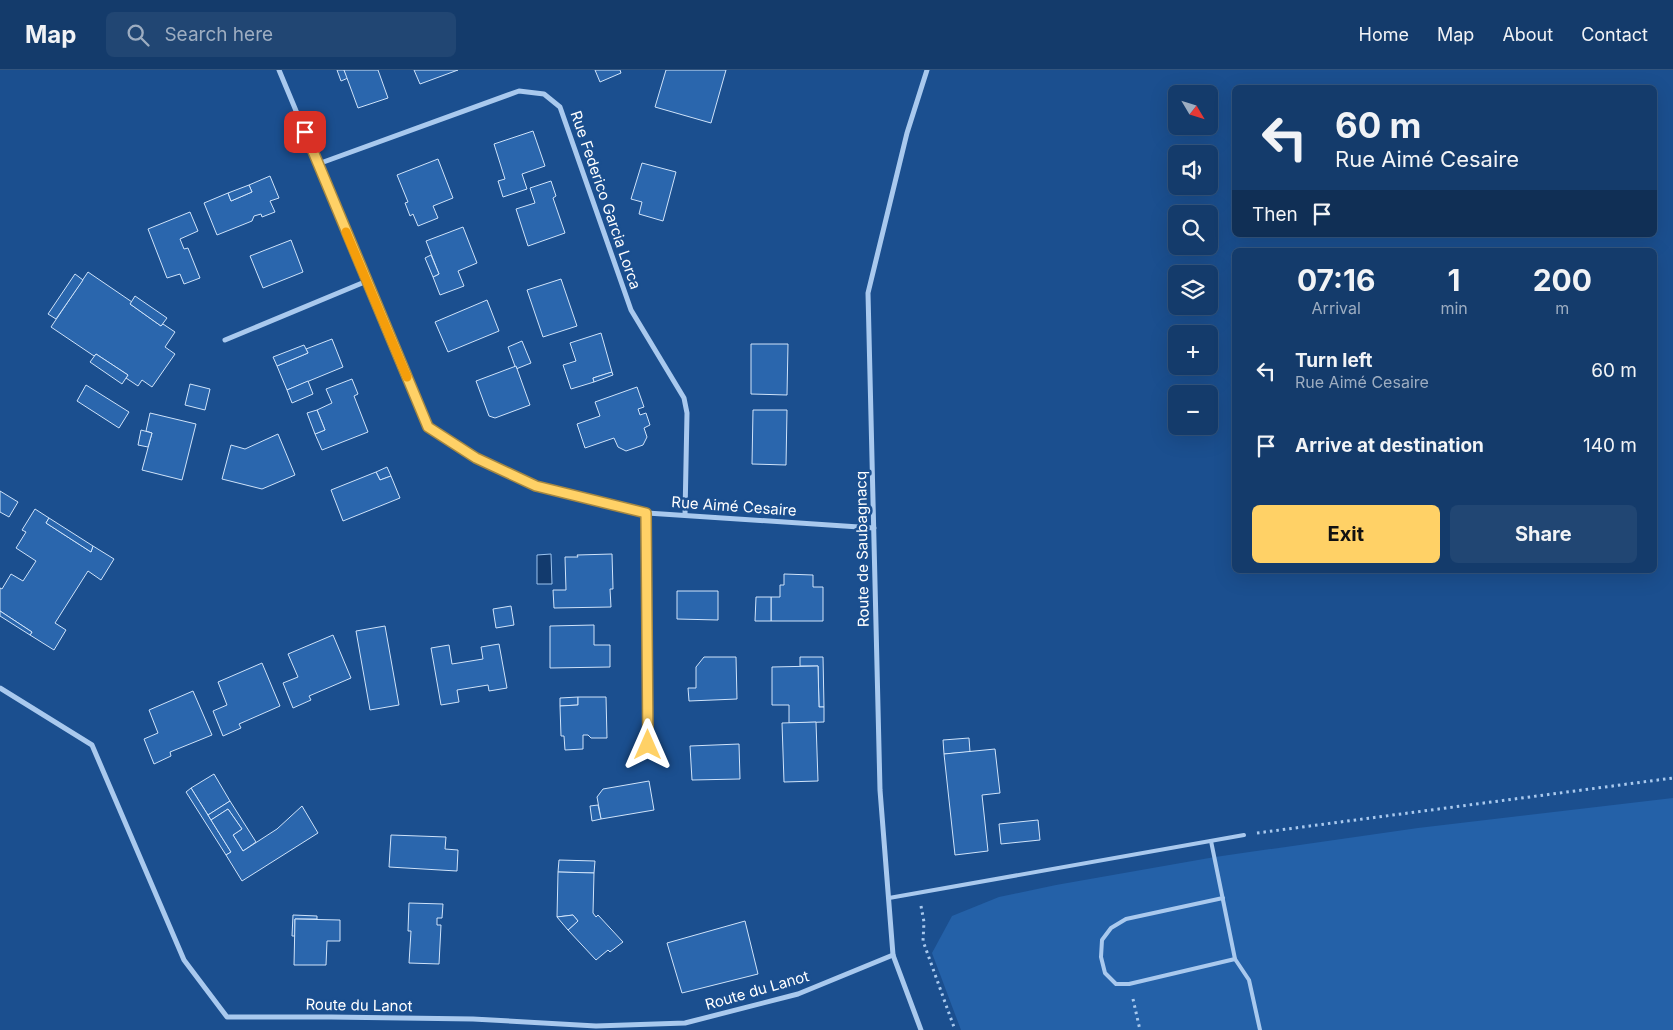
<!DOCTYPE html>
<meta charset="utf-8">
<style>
:root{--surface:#143b6b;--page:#214673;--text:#f1f3f6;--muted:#9dadc1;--line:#33557e;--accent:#ffd166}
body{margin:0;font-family:Inter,sans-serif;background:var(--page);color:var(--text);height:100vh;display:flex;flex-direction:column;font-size:19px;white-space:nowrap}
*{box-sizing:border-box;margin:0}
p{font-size:16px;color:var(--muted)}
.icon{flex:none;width:28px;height:28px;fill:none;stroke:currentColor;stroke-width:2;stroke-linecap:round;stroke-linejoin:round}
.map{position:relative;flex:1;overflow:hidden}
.sheet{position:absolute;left:1232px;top:178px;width:425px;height:325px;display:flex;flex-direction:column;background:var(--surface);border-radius:8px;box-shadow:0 5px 20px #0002,0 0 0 1px var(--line)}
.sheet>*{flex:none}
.guide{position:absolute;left:1232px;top:15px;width:425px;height:152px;border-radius:8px;box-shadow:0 5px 20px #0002,0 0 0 1px var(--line);background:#143b6b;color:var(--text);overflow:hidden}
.needle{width:32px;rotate:128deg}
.fabs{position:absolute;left:1168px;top:15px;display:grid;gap:10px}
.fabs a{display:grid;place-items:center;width:50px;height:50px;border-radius:8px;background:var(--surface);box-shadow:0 5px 20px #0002,0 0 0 1px var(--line);font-size:25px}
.pin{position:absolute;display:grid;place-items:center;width:42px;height:42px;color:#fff;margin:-21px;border-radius:10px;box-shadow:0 2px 8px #0006}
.me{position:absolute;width:55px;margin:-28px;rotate:0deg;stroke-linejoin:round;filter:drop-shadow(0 0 4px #0008)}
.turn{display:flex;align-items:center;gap:18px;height:105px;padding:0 20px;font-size:22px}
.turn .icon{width:65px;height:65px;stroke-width:2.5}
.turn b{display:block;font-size:35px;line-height:42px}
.then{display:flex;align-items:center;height:48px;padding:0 20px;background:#0003;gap:10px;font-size:19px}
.eta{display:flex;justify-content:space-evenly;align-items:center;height:85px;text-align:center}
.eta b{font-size:30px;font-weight:700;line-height:35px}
.cta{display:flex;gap:10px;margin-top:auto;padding:10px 20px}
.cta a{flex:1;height:58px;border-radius:8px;background:var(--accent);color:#111;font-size:20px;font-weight:700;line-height:58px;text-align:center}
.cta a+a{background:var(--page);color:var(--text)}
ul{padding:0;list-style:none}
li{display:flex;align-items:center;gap:15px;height:75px;padding:0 20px}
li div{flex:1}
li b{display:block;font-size:19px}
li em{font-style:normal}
header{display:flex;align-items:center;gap:30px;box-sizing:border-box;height:70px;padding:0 25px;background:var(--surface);border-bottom:1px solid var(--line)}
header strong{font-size:24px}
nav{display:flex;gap:28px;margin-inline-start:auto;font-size:18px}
.search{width:350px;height:45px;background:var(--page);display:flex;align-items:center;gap:12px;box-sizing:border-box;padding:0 18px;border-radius:8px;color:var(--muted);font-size:19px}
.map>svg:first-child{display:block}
.green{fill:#2461a8}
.water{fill:#123a6d;stroke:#9cc4f0}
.building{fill:#2a66ad;stroke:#cfe3fa}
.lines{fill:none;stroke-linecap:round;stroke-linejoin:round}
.path{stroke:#a9c9ee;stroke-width:3;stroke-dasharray:2.5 4;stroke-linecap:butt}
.service{stroke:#a9c9ee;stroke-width:4}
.minor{stroke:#a9c9ee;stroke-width:5}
.route-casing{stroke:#a68842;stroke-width:12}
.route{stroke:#ffd166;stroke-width:9}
.slow{stroke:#f59e0b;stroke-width:9}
.labels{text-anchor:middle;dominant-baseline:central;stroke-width:5;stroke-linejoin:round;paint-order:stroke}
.street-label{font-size:15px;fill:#fff;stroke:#1b4f8f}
</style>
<header>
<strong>Map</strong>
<div class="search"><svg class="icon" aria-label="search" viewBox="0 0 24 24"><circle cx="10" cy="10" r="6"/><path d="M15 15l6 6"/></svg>Search here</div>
<nav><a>Home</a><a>Map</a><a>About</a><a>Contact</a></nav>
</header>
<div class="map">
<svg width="1673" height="960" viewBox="0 0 1673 960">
<rect width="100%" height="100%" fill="#1b4f8f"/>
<polygon class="green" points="1673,728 1673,960 961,960 932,883 952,846 999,827 1056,815 1215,787 1418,758"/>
<polygon class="water" points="551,484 552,514 537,514 537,485"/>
<g class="building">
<polygon points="337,0 344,0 348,8 341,11"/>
<polygon points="344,0 378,0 388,28 358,38"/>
<polygon points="414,0 458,0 420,14"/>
<polygon points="595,0 620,0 621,3 600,12"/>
<polygon points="666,0 726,0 711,53 655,37"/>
<polygon points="533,61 545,96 522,104 527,119 503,127 498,111 505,109 494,74"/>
<polygon points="438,89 453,128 433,136 438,148 418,156 413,144 410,146 405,133 408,132 397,105"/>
<polygon points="642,93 676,102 663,151 639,144 642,132 631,129"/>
<polygon points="270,106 279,128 270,131 275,142 262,147 261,144 254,146 252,151 217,165 204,133 228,123 231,131 252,122 249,115"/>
<polygon points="551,111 556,126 553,128 565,163 528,176 516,139 535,133 530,118"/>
<polygon points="249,115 252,122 231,131 228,123"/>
<polygon points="190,142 198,161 180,169 184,179 188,178 200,208 184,214 180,204 167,208 148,159"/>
<polygon points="463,157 477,193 458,201 464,216 440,225 433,207 439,204 426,171"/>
<polygon points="291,170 303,202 263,218 250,186"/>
<polygon points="431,185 439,204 433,207 425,188"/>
<polygon points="88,202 132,232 130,234 161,256 163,254 175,262 165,277 175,284 152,317 142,310 138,316 126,308 128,305 96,284 94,286 51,257"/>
<polygon points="75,204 83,210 56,249 48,244"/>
<polygon points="561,209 577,256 543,267 527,220"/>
<polygon points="135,226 167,248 161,256 130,234"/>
<polygon points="487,230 499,261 448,282 435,252"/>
<polygon points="601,263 612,302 593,308 594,312 571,319 563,295 576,291 570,273"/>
<polygon points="332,269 343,297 287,320 277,296 308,283 306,279"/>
<polygon points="522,271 531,293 516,299 508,277"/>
<polygon points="751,274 788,274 787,325 751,324"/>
<polygon points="304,275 308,283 277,296 273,287"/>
<polygon points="96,284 128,305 122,314 90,292"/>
<polygon points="516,296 530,335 495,348 489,346 476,311"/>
<polygon points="612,302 613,305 594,312 593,308"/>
<polygon points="352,309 358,324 354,326 368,362 322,380 315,364 325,360 317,340 332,333 326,319"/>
<polygon points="308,311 313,324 292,333 287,320"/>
<polygon points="190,314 210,319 205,340 185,335"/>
<polygon points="86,315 129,342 119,358 77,331"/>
<polygon points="637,317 644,337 638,339 640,345 646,343 650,355 644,358 647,367 643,375 626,381 618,377 614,368 585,378 577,354 600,346 595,332"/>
<polygon points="317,340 325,360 315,364 307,343"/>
<polygon points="753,340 787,340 786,395 752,394"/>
<polygon points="150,343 196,354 182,410 142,400 152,363 146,361"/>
<polygon points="141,360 152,363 148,377 138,375"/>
<polygon points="278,364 295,405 262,419 222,409 231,375 245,379"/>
<polygon points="387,397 391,406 380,410 376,402"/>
<polygon points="376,402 380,410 391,406 400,428 343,451 331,420"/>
<polygon points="0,421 18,432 9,447 0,442"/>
<polygon points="35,439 49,448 46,453 91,482 93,476 114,489 101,510 88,501 55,553 66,560 54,580 30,565 32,562 0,541 0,518 2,519 11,504 23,511 36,491 16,478 26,462 22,460"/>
<polygon points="49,448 93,476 91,482 46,453"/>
<polygon points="612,484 613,519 610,519 611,537 554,538 553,520 566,520 565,487 578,487 577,485"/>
<polygon points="784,504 813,505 813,517 823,517 823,551 771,551 771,527 780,527 780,515 784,515"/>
<polygon points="677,521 718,521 718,550 677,549"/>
<polygon points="756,527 771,527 771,551 755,551"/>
<polygon points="511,536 514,555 496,558 493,539"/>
<polygon points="0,541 32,562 30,565 0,546"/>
<polygon points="594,555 594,575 610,575 610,597 550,598 550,556"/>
<polygon points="385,556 399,635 370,640 356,561"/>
<polygon points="333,565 351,608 309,626 311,630 293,638 283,613 298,607 288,584"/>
<polygon points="499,574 507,618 489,621 488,615 457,620 459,632 441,635 431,578 449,575 452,594 483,589 481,577"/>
<polygon points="704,587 736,587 737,629 689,631 688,618 696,618 696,597"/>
<polygon points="800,587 823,587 824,637 819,637 818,596 800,596"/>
<polygon points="262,593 280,636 239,654 241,658 223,666 213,641 227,635 218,612"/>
<polygon points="818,596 819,637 824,637 824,652 789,653 789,635 772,635 772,597"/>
<polygon points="193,621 212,665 170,682 171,686 154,694 144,669 158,663 149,640"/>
<polygon points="578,627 578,635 560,636 560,628"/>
<polygon points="578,627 606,627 607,668 591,668 588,665 583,665 583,679 565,680 564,666 561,666 560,636 578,635"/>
<polygon points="816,652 818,711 784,712 782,653"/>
<polygon points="969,668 970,682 944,684 943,670"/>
<polygon points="739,674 740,709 692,710 690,676"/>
<polygon points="995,679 1000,723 982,725 988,781 955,785 944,684"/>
<polygon points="214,704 230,731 208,745 191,718"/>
<polygon points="649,711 654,740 601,749 597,727 603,719"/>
<polygon points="191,718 231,782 226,785 186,722"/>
<polygon points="230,731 256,772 243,781 233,765 242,759 228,739 211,750 208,745"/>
<polygon points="598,735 601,749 592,751 590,736"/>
<polygon points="302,736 318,763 242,811 226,785 231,782 211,750 228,739 242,759 233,765 243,781 277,759"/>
<polygon points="1038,750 1040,770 1001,774 999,754"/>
<polygon points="391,765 446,767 445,779 458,780 457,801 389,797"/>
<polygon points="559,790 595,791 594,803 558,802"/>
<polygon points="558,802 594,803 593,843 596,847 598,845 623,872 610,882 608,880 596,890 568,860 578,851 573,845 557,847"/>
<polygon points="409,833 443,834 442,848 437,848 437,855 441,855 439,894 409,893 411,861 408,861"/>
<polygon points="293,845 317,846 317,849 295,849 295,866 292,866"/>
<polygon points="573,845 578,851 568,860 557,847"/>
<polygon points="295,849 340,850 340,871 327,871 326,895 294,895"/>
<polygon points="745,851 758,904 682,923 667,873"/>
</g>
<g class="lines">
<g class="path">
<polyline points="1257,763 1673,708"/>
<polyline points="921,836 924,852 923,871 955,960"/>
<polyline points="1133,929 1140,960"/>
</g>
<g class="service">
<polyline points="1211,771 1235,889 1249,910 1260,960"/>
<polyline points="889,828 1244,765"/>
<polyline points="1223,828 1126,849 1111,858 1102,870 1101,887 1105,903 1116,914 1129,914 1235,889"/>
</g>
<g class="minor">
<polyline points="279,0 428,357 476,388 536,416 647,443 874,458"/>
<polyline points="318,94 519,21 544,24 560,37 631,240 684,328 687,343 685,445"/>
<polyline points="225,270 367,211"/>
<polyline points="647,443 648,675"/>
<polyline points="0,618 92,675 184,890 227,947 331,947 473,949 596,956 685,953 798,924 893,885"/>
<polyline points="921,960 893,885 880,720 868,223 907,63 927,0"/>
</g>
</g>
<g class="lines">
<defs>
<polyline id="route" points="305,62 428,357 476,388 536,416 646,443 648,675"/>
</defs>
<use href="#route" class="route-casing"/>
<use href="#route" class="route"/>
<polyline class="slow" points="346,162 407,307"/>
</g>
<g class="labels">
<g class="street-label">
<text transform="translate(606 130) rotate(71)">Rue Federico Garcia Lorca</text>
<text transform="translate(734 436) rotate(4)">Rue Aimé Cesaire</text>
<text transform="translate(862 479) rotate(-91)">Route de Saubagnacq</text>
<text transform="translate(757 920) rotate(-16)">Route du Lanot</text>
<text transform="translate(359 935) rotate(1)">Route du Lanot</text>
</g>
</g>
</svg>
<div class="fabs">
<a><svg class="needle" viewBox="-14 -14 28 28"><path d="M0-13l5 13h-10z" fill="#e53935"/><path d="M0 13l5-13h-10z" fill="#9dadc1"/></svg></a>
<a><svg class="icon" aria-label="sound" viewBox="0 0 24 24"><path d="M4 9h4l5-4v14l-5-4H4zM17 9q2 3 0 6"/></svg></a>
<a><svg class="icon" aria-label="search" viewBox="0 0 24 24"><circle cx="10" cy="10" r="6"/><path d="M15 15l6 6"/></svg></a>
<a><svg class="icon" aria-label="layers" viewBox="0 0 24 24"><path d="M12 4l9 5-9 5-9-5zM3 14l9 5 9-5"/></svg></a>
<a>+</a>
<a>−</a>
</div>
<div class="pin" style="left:305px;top:62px;background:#d93025"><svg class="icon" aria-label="arrive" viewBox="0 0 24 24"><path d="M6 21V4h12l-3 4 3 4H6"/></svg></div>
<svg class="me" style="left:648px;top:675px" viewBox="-20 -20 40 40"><path d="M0-17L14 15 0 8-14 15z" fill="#ffd166" stroke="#fff" stroke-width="4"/></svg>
<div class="guide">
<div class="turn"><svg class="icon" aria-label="left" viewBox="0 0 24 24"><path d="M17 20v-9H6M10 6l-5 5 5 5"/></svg><div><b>60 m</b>Rue Aimé Cesaire</div></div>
<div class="then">Then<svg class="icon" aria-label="arrive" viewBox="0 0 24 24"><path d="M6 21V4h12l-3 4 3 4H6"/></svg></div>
</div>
<section class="sheet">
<div class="eta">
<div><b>07:16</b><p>Arrival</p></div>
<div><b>1</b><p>min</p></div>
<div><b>200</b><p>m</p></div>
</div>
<ul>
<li><svg class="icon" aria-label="left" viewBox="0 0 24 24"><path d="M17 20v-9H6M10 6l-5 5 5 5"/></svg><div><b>Turn left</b><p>Rue Aimé Cesaire</p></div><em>60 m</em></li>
<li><svg class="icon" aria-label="arrive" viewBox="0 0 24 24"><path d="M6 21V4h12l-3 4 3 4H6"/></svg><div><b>Arrive at destination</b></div><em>140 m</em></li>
</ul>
<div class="cta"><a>Exit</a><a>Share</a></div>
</section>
</div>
